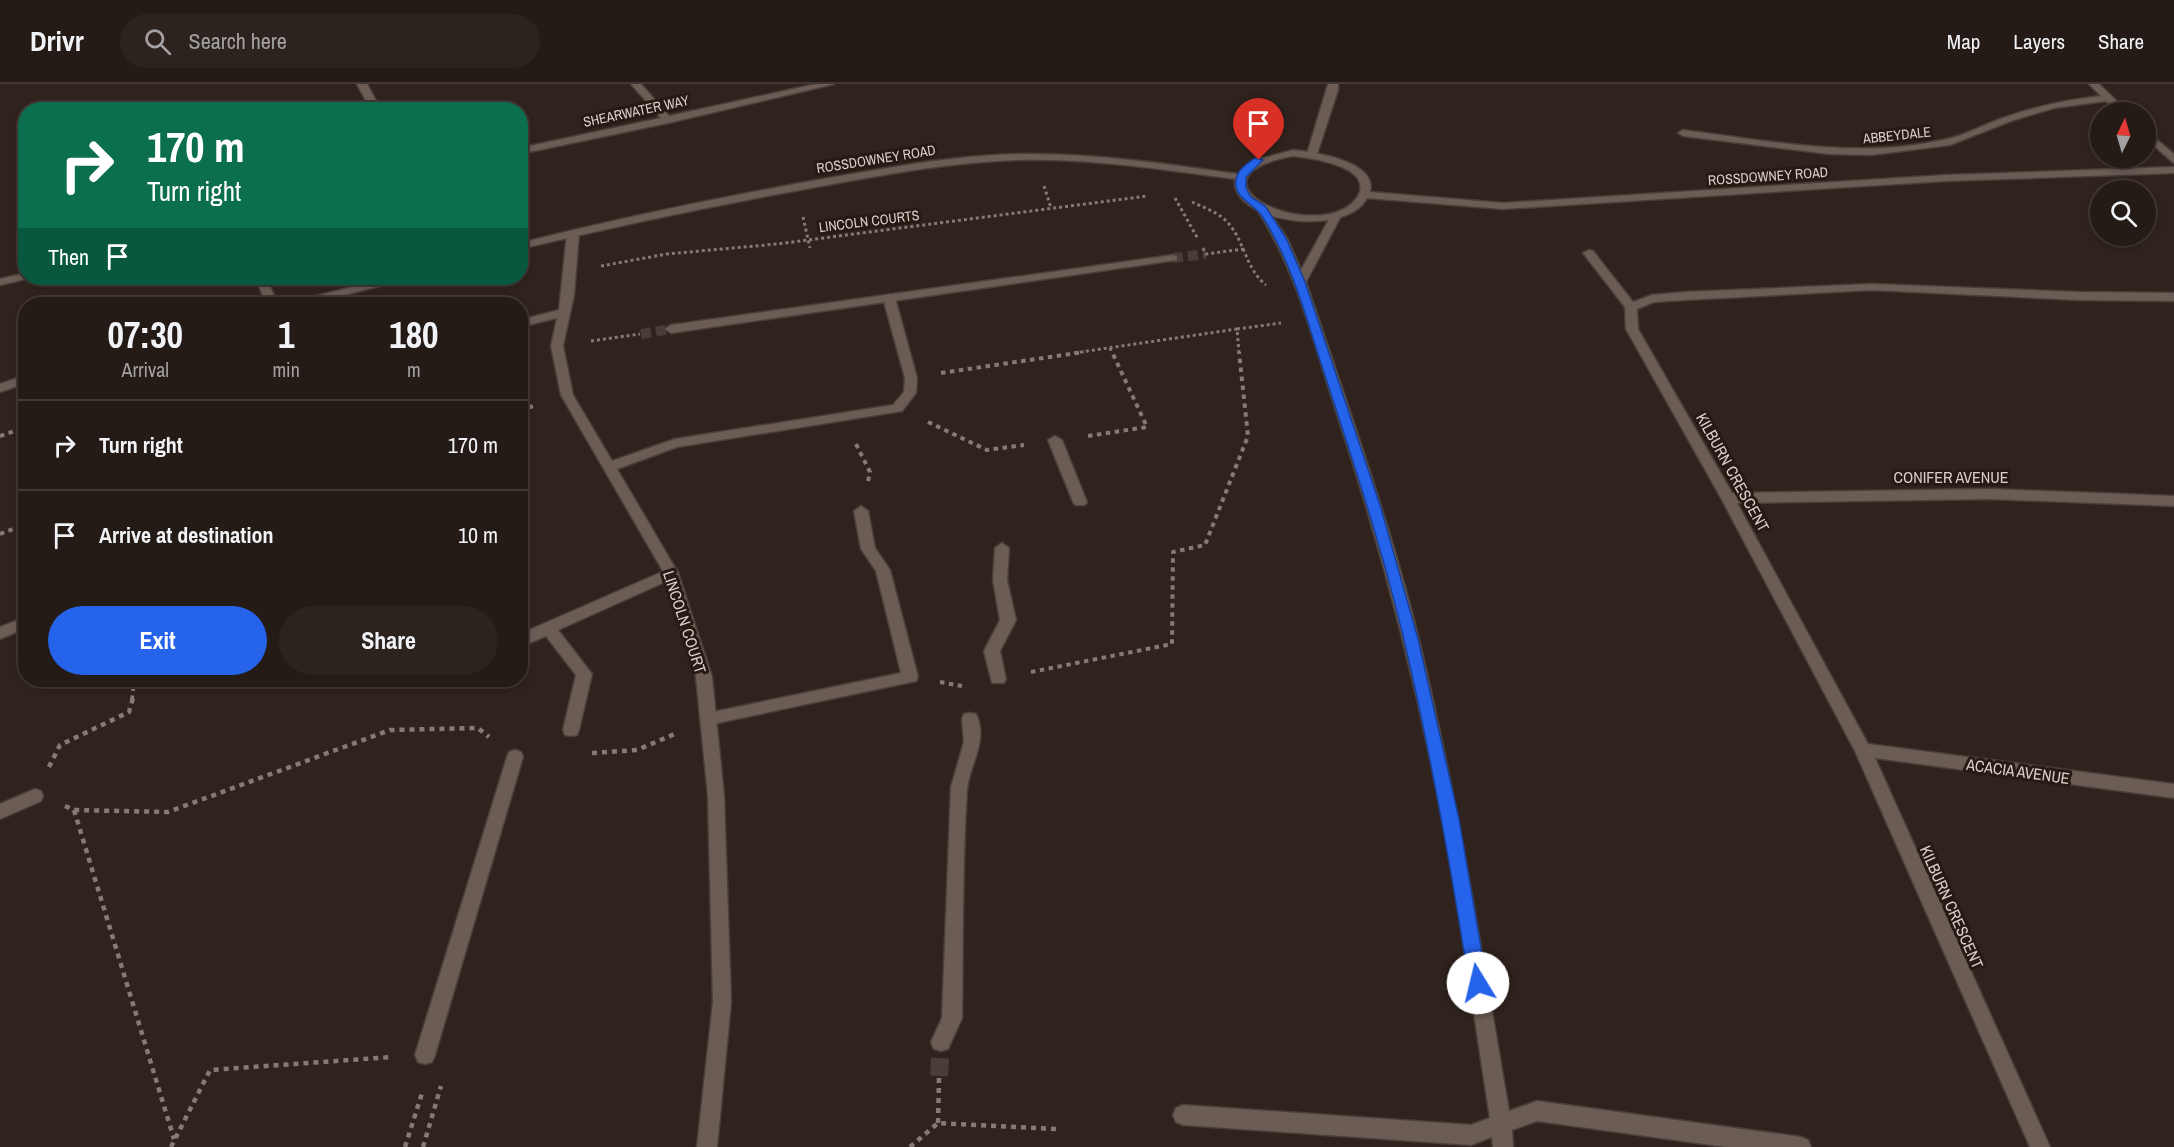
<!DOCTYPE html>
<style>
:root{--surface:#241a16;--page:#2c231f;--text:#f1f3f6;--muted:#a3a1a1;--line:#413835;--accent:#2563eb}
body{margin:0;font-family:"Archivo Narrow",sans-serif;background:var(--page);color:var(--text);height:100vh;display:flex;flex-direction:column;font-size:22px;white-space:nowrap}
*{box-sizing:border-box;margin:0}
p{font-size:20px;color:var(--muted)}
.icon{flex:none;width:33px;height:33px;fill:none;stroke:currentColor;stroke-width:2;stroke-linecap:round;stroke-linejoin:round}
.map{position:relative;flex:1;overflow:hidden}
.drawer{position:absolute;left:18px;top:213px;width:510px;height:390px;display:flex;flex-direction:column;background:var(--surface);border-radius:24px;box-shadow:0 3px 9px #0003,0 0 0 2px var(--line)}
.drawer>*{flex:none}
.guide{position:absolute;left:18px;top:18px;width:510px;height:183px;border-radius:24px;box-shadow:0 3px 9px #0003,0 0 0 2px var(--line);background:#0b6e4f;color:#fff;overflow:hidden}
.needle{width:39px;rotate:5deg}
.tools{position:absolute;left:2090px;top:18px;display:grid;gap:12px}
.tools a{display:grid;place-items:center;width:66px;height:66px;border-radius:50%;background:var(--surface);box-shadow:0 3px 9px #0003,0 0 0 2px var(--line);font-size:30px}
.pin{position:absolute;display:grid;place-items:center;width:51px;height:51px;color:#fff;margin:-62px -26px;border-radius:50% 50% 50% 0;rotate:-45deg;box-shadow:0 0 6px #0007}
.pin .icon{rotate:45deg}
.me{position:absolute;width:66px;margin:-33px;rotate:351deg;stroke-linejoin:round;filter:drop-shadow(0 0 4px #0008)}
.turn{display:flex;align-items:center;gap:21px;height:126px;padding:0 30px;font-size:27px}
.turn .icon{width:78px;height:78px;stroke-width:2.5}
.turn b{display:block;font-size:42px;line-height:51px}
.then{display:flex;align-items:center;height:57px;padding:0 30px;background:#0003;gap:12px;font-size:22px}
.eta{display:flex;justify-content:space-evenly;align-items:center;height:102px;text-align:center}
.eta b{font-size:36px;font-weight:800;line-height:42px}
.button{display:flex;gap:12px;margin-top:auto;padding:12px 30px}
.button a{flex:1;height:69px;border-radius:36px;background:var(--accent);color:#fff;font-size:24px;font-weight:800;line-height:69px;text-align:center}
.button a+a{background:var(--page);color:var(--text)}
ul{padding:0;list-style:none}
li{display:flex;align-items:center;gap:18px;height:90px;padding:0 30px;border-top:2px solid var(--line)}
li div{flex:1}
li b{display:block;font-size:22px}
li em{font-style:normal}
header{display:flex;align-items:center;gap:36px;box-sizing:border-box;height:84px;padding:0 30px;background:var(--surface);border-bottom:2px solid var(--line)}
header strong{font-size:28px}
nav{display:flex;gap:33px;margin-inline-start:auto;font-size:21px}
.search{width:420px;height:54px;background:var(--page);display:flex;align-items:center;gap:15px;box-sizing:border-box;padding:0 21px;border-radius:33px;color:var(--muted);font-size:22px}
.map>svg:first-child{display:block}
.lines{fill:none;stroke-linecap:round;stroke-linejoin:round}
.pedestrian-tunnel-far1{stroke:#493d37;stroke-width:10;stroke-dasharray:10 5;stroke-linecap:butt}
.pedestrian-tunnel{stroke:#493d37;stroke-width:18;stroke-dasharray:18 9;stroke-linecap:butt}
.service-casing{stroke:#493f3a;stroke-width:3}
.pedestrian-casing{stroke:#493f3a;stroke-width:3}
.minor-casing{stroke:#493f3a;stroke-width:3}
.secondary-casing{stroke:#493f3a;stroke-width:3}
.path-far2{stroke:#857a75;stroke-width:3;stroke-dasharray:3 3;stroke-linecap:butt}
.path-far1{stroke:#857a75;stroke-width:4;stroke-dasharray:4.5 4.5;stroke-linecap:butt}
.path{stroke:#857a75;stroke-width:4.5;stroke-dasharray:5 5;stroke-linecap:butt}
.service{fill:#6b5c54;fill-rule:evenodd}
.pedestrian{fill:#6b5c54;fill-rule:evenodd}
.minor{fill:#6b5c54;fill-rule:evenodd}
.secondary{fill:#6b5c54;fill-rule:evenodd}
.route{fill:#2563eb;stroke:#184099;stroke-width:1.5}
.labels{text-anchor:middle;dominant-baseline:central;stroke-width:6;stroke-linejoin:round;paint-order:stroke}
.far-street-label{font-size:14px;fill:#d8cfcb;stroke:#261a13}
.street-label{font-size:16px;fill:#d8cfcb;stroke:#261a13}
</style>
<header>
<strong>Drivr</strong>
<div class="search"><svg class="icon" aria-label="search" viewBox="0 0 24 24"><circle cx="10" cy="10" r="6"/><path d="M15 15l6 6"/></svg>Search here</div>
<nav><a>Map</a><a>Layers</a><a>Share</a></nav>
</header>
<div class="map">
<svg width="2174" height="1063" viewBox="0 0 2174 1063">
<rect width="100%" height="100%" fill="#30231d"/>
<g class="lines">
<g class="pedestrian-tunnel-far1">
<polyline points="1173,174 1206,170"/>
<polyline points="641,250 671,245"/>
</g>
<polyline class="pedestrian-tunnel" points="939,992 941,958"/>
<defs>
<g id="service">
<polygon points="861,422 868,427 875,464 890,486 918,593 916,597 708,641 702,640 700,635 702,630 708,629 901,589 876,487 861,465 854,427"/>
<polygon points="671,484 676,485 678,489 676,493 558,546 592,590 579,646 577,651 571,652 565,651 563,646 576,591 546,552 520,563 520,550"/>
</g>
<g id="pedestrian">
<polygon points="1173,171 1177,172 1177,176 671,249 665,245 671,241"/>
<polygon points="1055,352 1062,356 1087,418 1085,421 1075,421 1073,418 1048,356"/>
<polygon points="1002,459 1009,464 1007,496 1016,536 1000,567 1006,595 1004,599 992,599 984,567 1000,536 993,496 995,464"/>
<polygon points="26,533 26,544 0,555 0,543"/>
<path d="M 970,629 L 976,630 C 989,656 969,681 967,706 C 962,781 963,858 962,934 L 948,965 L 941,967 L 934,965 L 931,958 L 942,934 L 951,703 L 964,658 L 962,635 L 964,630 Z"/>
<polygon points="515,666 521,668 523,673 435,971 432,978 425,980 418,978 415,971 507,673 509,668"/>
</g>
<g id="minor">
<polygon points="357,0 367,0 381,26 371,26"/>
<polygon points="631,0 641,0 669,32 816,0 834,0 668,39 520,70 520,64 661,34"/>
<polygon points="1328,0 1338,0 1338,6 1317,70 1308,72 1307,70"/>
<path d="M 2089,0 L 2099,0 L 2128,28 L 2118,28 L 2106,17 L 2054,24 L 2011,37 L 1950,61 L 1871,71 L 1829,70 L 1683,52 L 1678,49 L 1683,46 C 1770,57 1860,76 1947,55 C 1966,51 1985,40 2003,34 C 2035,22 2067,16 2101,12 Z"/>
<polygon points="2145,46 2174,70 2174,79 2145,54"/>
<path d="M 1261,121 L 1265,122 L 1287,154 L 1301,186 L 1332,130 L 1336,129 L 1341,132 L 1306,198 C 1346,317 1389,435 1419,556 C 1457,712 1482,869 1509,1027 L 1537,1017 L 1801,1053 L 1808,1056 L 1811,1063 L 1726,1063 L 1537,1037 L 1512,1046 L 1513,1063 L 1493,1063 L 1492,1053 L 1471,1061 L 1183,1041 L 1176,1038 L 1173,1031 L 1176,1024 L 1183,1021 L 1471,1041 L 1490,1034 C 1474,934 1461,833 1442,734 C 1416,597 1381,463 1337,330 C 1314,260 1297,186 1256,124 Z"/>
<polygon points="573,146 579,149 574,211 563,262 573,311 612,377 675,355 893,321 904,308 905,294 883,214 885,212 889,210 895,214 917,294 916,309 902,327 677,363 617,385 678,489 712,593 724,712 731,918 717,1063 697,1063 713,918 708,712 696,593 664,489 561,311 551,262 557,234 520,243 520,236 559,226 567,149"/>
<polygon points="1589,166 1593,167 1633,218 1652,211 1685,208 1872,200 2079,208 2174,209 2174,217 2079,216 1872,206 1685,216 1654,218 1637,225 1638,245 1732,409 1990,405 2174,412 2174,422 1990,415 1737,419 1868,660 2174,700 2174,714 1875,674 2050,1063 2030,1063 1855,667 1721,414 1626,245 1625,223 1583,169"/>
<polygon points="26,189 26,194 30,194 0,201 0,195"/>
<polygon points="256,194 266,194 278,220 266,220"/>
<polygon points="35,705 41,707 43,712 41,717 0,735 0,720"/>
</g>
<g id="secondary">
<path d="M 1293,66 C 1314,68 1378,77 1370,108 L 1503,119 L 1946,91 L 2174,83 L 2174,89 L 1946,97 L 1503,125 L 1367,114 C 1347,154 1230,139 1235,95 C 1164,86 1091,74 1019,76 C 953,78 887,90 822,102 C 721,120 620,141 520,165 L 520,159 C 621,134 721,113 823,95 C 888,84 955,71 1021,70 C 1094,69 1166,80 1238,90 L 1253,77 ZM 1293,72 C 1311,74 1371,82 1359,110 C 1353,122 1342,127 1330,130 C 1272,141 1195,90 1293,72 Z"/>
<polygon points="388,194 406,194 404,196 308,220 290,220 292,218"/>
<polygon points="26,291 26,299 0,308 0,300"/>
</g>
</defs>
<use href="#service" class="service-casing"/>
<use href="#pedestrian" class="pedestrian-casing"/>
<use href="#minor" class="minor-casing"/>
<use href="#secondary" class="secondary-casing"/>
<g class="path-far2">
<polyline points="1044,102 1051,124"/>
<polyline points="1175,114 1198,155"/>
<path d="M 1192,118 C 1205,124 1220,129 1229,140 C 1245,159 1246,185 1266,201"/>
<polyline points="803,133 810,164"/>
<polyline points="1203,164 1206,170 1244,165"/>
<polyline points="601,182 667,170 777,160 1147,112"/>
<polyline points="591,257 640,250"/>
<polyline points="1110,264 1112,269"/>
<polyline points="1074,269 1237,245"/>
<polyline points="1239,269 1237,245 1281,239"/>
</g>
<g class="path-far1">
<polyline points="941,289 1084,268"/>
<polyline points="520,326 537,321"/>
<polyline points="928,338 987,366 1024,361"/>
<polyline points="0,352 26,343"/>
<polyline points="1088,352 1147,343 1112,268"/>
<polyline points="856,360 870,388 868,397"/>
<polyline points="0,450 26,440"/>
<polyline points="1031,588 1172,560 1173,468 1205,461 1248,352 1239,268"/>
<polyline points="940,598 962,602"/>
<polyline points="132,616 134,596"/>
</g>
<g class="path">
<polyline points="592,669 637,666 677,649"/>
<polyline points="49,683 60,661 129,628 133,614"/>
<polyline points="65,722 74,726 168,728 390,646 478,644 489,653"/>
<polyline points="74,726 174,1055"/>
<polyline points="938,1039 939,993"/>
<polyline points="171,1063 210,986 392,973"/>
<polyline points="405,1063 423,1006"/>
<polyline points="423,1063 441,1002"/>
<polyline points="910,1063 938,1039 1057,1045"/>
</g>
<use href="#service" class="service"/>
<use href="#pedestrian" class="pedestrian"/>
<use href="#minor" class="minor"/>
<use href="#secondary" class="secondary"/>
</g>
<path class="route" d="M 1255,74 L 1263,76 L 1246,93 L 1246,104 L 1251,113 L 1265,122 L 1286,154 L 1305,198 L 1380,421 L 1418,555 L 1459,735 L 1487,899 L 1484,905 L 1478,907 L 1472,905 L 1469,899 C 1451,784 1431,670 1404,556 C 1381,459 1349,365 1318,270 C 1303,222 1289,174 1262,132 C 1255,121 1238,116 1236,102 C 1234,88 1245,81 1255,74 Z"/>
<g class="labels">
<g class="far-street-label">
<text transform="translate(636 27) rotate(-12)">SHEARWATER WAY</text>
<text transform="translate(1897 51) rotate(-6)">ABBEYDALE</text>
<text transform="translate(876 75) rotate(-9)">ROSSDOWNEY ROAD</text>
<text transform="translate(1768 92) rotate(-4)">ROSSDOWNEY ROAD</text>
<text transform="translate(869 137) rotate(-7)">LINCOLN COURTS</text>
</g>
<g class="street-label">
<text transform="translate(1733 388) rotate(61)">KILBURN CRESCENT</text>
<text x="1951" y="393">CONIFER AVENUE</text>
<text transform="translate(685 538) rotate(72)">LINCOLN COURT</text>
<text transform="translate(2018 687) rotate(8)">ACACIA AVENUE</text>
<text transform="translate(1952 823) rotate(66)">KILBURN CRESCENT</text>
</g>
</g>
</svg>
<div class="tools">
<a><svg class="needle" viewBox="-14 -14 28 28"><path d="M0-13l5 13h-10z" fill="#e53935"/><path d="M0 13l5-13h-10z" fill="#a3a1a1"/></svg></a>
<a><svg class="icon" aria-label="search" viewBox="0 0 24 24"><circle cx="10" cy="10" r="6"/><path d="M15 15l6 6"/></svg></a>
</div>
<div class="pin" style="left:1259px;top:76px;background:#d93025"><svg class="icon" aria-label="arrive" viewBox="0 0 24 24"><path d="M6 21V4h12l-3 4 3 4H6"/></svg></div>
<svg class="me" style="left:1478px;top:899px" viewBox="-20 -20 40 40"><circle r="19" fill="#fff"/><path d="M0-13L10 11 0 6-10 11z" fill="#2563eb"/></svg>
<div class="guide">
<div class="turn"><svg class="icon" aria-label="right" viewBox="0 0 24 24"><path d="M7 20v-9h11M14 6l5 5-5 5"/></svg><div><b>170 m</b>Turn right</div></div>
<div class="then">Then<svg class="icon" aria-label="arrive" viewBox="0 0 24 24"><path d="M6 21V4h12l-3 4 3 4H6"/></svg></div>
</div>
<section class="drawer">
<div class="eta">
<div><b>07:30</b><p>Arrival</p></div>
<div><b>1</b><p>min</p></div>
<div><b>180</b><p>m</p></div>
</div>
<ul>
<li><svg class="icon" aria-label="right" viewBox="0 0 24 24"><path d="M7 20v-9h11M14 6l5 5-5 5"/></svg><div><b>Turn right</b></div><em>170 m</em></li>
<li><svg class="icon" aria-label="arrive" viewBox="0 0 24 24"><path d="M6 21V4h12l-3 4 3 4H6"/></svg><div><b>Arrive at destination</b></div><em>10 m</em></li>
</ul>
<div class="button"><a>Exit</a><a>Share</a></div>
</section>
</div>
